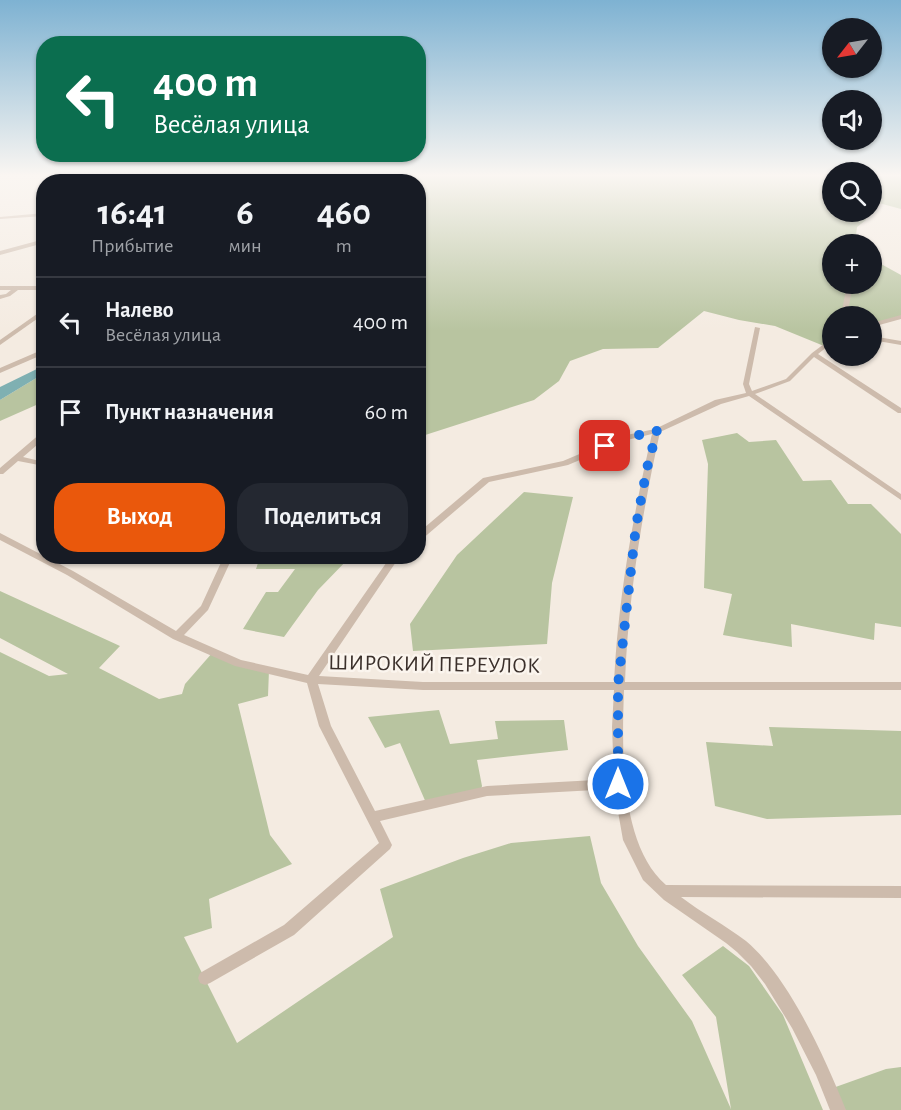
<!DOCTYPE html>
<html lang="ru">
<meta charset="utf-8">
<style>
:root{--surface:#171b24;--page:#242831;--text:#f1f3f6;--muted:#9ea1a6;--line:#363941;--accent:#ea580c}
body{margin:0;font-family:"Alegreya Sans",sans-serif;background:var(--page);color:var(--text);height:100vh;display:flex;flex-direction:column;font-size:22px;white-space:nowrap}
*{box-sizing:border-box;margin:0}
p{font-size:20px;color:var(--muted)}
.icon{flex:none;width:33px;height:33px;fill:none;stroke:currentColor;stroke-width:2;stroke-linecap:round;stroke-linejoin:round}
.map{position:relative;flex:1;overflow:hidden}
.drawer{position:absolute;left:36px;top:174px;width:390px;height:390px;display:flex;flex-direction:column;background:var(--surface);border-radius:24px;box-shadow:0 2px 4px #0004}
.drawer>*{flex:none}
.guide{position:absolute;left:36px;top:36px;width:390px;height:126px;border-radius:24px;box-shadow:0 2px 4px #0004;background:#0b6e4f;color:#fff;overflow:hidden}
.needle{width:39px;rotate:239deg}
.tools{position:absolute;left:822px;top:18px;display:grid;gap:12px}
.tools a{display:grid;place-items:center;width:60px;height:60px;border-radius:50%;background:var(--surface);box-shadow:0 2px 4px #0004;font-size:30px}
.pin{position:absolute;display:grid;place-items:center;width:51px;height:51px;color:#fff;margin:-26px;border-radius:12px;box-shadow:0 3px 9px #0006}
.me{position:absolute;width:66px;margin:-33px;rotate:0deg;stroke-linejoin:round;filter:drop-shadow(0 0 4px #0008)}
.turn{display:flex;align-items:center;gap:21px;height:126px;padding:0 18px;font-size:27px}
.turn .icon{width:78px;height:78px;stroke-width:2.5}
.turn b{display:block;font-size:42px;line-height:51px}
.eta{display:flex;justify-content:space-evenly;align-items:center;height:102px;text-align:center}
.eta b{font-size:36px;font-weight:700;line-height:42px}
.button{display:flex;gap:12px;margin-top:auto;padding:12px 18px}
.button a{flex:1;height:69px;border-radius:24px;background:var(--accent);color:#fff;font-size:24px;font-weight:700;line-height:69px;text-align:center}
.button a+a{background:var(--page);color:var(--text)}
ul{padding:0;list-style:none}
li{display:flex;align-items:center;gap:18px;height:90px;padding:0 18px;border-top:2px solid var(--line)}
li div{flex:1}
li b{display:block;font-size:22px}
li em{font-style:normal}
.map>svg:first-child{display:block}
.green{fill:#b8c4a0}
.water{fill:#7fb0b2}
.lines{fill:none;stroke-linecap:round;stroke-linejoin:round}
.minor{fill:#cdbbac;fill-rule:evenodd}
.route{stroke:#1a73e8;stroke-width:10;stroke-dasharray:0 18}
.labels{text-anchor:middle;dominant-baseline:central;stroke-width:5;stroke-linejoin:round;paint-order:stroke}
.street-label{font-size:22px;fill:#3b302b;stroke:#fbf5ee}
</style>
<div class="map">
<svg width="901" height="1110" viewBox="0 0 901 1110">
<rect width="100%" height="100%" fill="#f4ebe1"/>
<g class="green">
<polygon points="421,175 816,175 832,181 832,212 865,212 866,220 857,227 855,244 832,244 832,284 872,284 872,259 901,275 901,317 872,325 872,316 832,316 832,340 824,346 775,326 739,320 704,311 658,348 603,349 570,361 559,381 534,400 419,437 418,182 403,182"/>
<polygon points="872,175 901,175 901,209 875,202 872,199"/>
<polygon points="43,374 43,402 0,421 0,400"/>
<polygon points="737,433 749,442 776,440 803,481 831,480 848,504 871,504 901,534 901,627 875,623 874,640 791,624 792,647 723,635 732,594 704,588 708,464 702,440"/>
<polygon points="524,492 573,497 552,583 547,644 413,651 410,624 457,555"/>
<polygon points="260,557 260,556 350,557 318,590 284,637 243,629 266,592 278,592 295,569 256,569"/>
<polygon points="0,591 120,646 99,668 159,699 182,694 185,684 213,652 269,670 268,696 238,704 270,835 292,864 209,899 212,928 184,937 237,1043 393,937 380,889 463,858 511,843 590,836 601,883 638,946 692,1021 731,1109 716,1017 682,975 723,946 749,966 783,1015 823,1110 0,1110 0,652 49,676 68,674 0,638"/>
<polygon points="439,710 450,744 498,739 495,721 564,720 568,750 477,760 482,786 480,793 427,805 400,743 385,748 368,717"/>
<polygon points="769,727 901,731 901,815 767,819 715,806 706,742 773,746"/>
<polygon points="901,1067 901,1110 838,1110 830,1089 886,1069"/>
</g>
<polygon class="water" points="43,366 43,374 0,400 0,387"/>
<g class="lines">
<g class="minor">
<polygon points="0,175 7,175 0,177"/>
<polygon points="67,175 71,175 68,182 63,182"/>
<rect x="106" y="175" width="4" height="7"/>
<polygon points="44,213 44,216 0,219 0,217"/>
<polygon points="44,228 44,243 0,255 0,251 37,241 41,229"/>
<polygon points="847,284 853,284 847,316 841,316"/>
<polygon points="0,286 44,286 44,290 18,290 10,296 0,299 0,295 6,294 11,290 0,290"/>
<polygon points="44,309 44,314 0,345 0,340"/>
<polygon points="901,315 901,319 872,327 872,323"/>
<path d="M 755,327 L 760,328 L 749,384 L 752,391 L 786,379 L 812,353 L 832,338 L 832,343 L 818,354 L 901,408 L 901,413 L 898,413 L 814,357 L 790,381 L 755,394 L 901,494 L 901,500 L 749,396 L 721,404 L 660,432 C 642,514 628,598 625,682 L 901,682 L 901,690 L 624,690 C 622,748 619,844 666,885 L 901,886 L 901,898 L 681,897 C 702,913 725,925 746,941 C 789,977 825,1058 846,1110 L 830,1110 L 816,1075 L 792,1028 L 765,984 L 751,966 L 737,952 L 726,943 L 664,900 L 643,880 L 623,840 L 614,789 L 487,796 L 380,821 L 392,845 L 390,849 L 294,935 L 210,983 L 205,985 L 200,983 L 198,978 L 200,973 L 284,925 L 379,843 L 319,726 L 307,683 L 235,666 L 173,639 L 67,575 L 0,540 L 0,533 L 73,571 L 176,631 L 201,606 L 224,556 L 233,556 L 208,610 L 184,635 L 241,660 L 308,675 L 391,556 L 400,556 L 319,676 L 423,682 L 614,682 C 618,599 633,515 652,434 L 627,440 L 568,465 L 489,482 L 421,540 L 418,541 L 418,533 L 483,478 L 563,461 L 622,436 L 655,429 L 715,400 L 746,393 L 743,384 ZM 318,684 L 423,690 L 614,690 L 612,727 L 614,779 L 487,786 L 375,811 L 331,726 Z"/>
<polygon points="872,336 901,341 901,345 872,340"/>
<polygon points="44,349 44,354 0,373 0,368"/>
<polygon points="41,433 44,433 44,439 23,457 44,462 44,466 18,461 3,474 0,474 0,468"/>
</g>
</g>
<linearGradient id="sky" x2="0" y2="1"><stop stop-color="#7eb2d2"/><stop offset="0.53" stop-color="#faf6f2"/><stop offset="1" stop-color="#faf6f2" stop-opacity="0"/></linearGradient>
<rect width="901" height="331" fill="url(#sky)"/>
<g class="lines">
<polyline class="route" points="605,446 625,438 657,431 647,468 636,526 618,685 618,784"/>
</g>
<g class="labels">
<g class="street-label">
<text transform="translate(434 664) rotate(1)">ШИРОКИЙ ПЕРЕУЛОК</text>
</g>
</g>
</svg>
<div class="tools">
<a><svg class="needle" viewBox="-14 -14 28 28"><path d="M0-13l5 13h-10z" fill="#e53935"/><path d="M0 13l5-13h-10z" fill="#9ea1a6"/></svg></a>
<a><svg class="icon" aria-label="sound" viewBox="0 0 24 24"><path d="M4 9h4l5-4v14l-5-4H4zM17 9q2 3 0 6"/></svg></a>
<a><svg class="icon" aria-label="search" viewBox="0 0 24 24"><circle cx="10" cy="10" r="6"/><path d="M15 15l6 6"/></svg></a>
<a>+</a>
<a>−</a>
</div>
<div class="pin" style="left:605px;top:446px;background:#d93025"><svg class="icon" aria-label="arrive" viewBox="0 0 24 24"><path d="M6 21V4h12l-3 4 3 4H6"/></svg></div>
<svg class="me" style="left:618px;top:784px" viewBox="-20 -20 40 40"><circle r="17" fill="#1a73e8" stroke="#fff" stroke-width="3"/><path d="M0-11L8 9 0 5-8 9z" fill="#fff"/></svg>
<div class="guide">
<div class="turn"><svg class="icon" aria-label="left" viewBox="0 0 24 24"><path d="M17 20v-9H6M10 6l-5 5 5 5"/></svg><div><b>400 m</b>Весёлая улица</div></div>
</div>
<section class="drawer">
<div class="eta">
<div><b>16:41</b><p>Прибытие</p></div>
<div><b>6</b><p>мин</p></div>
<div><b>460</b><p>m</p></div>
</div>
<ul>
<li><svg class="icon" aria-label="left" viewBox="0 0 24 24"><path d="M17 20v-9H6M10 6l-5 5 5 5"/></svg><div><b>Налево</b><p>Весёлая улица</p></div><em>400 m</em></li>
<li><svg class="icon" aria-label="arrive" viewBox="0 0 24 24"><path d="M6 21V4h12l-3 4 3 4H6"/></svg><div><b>Пункт назначения</b></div><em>60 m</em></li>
</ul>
<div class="button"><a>Выход</a><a>Поделиться</a></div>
</section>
</div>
